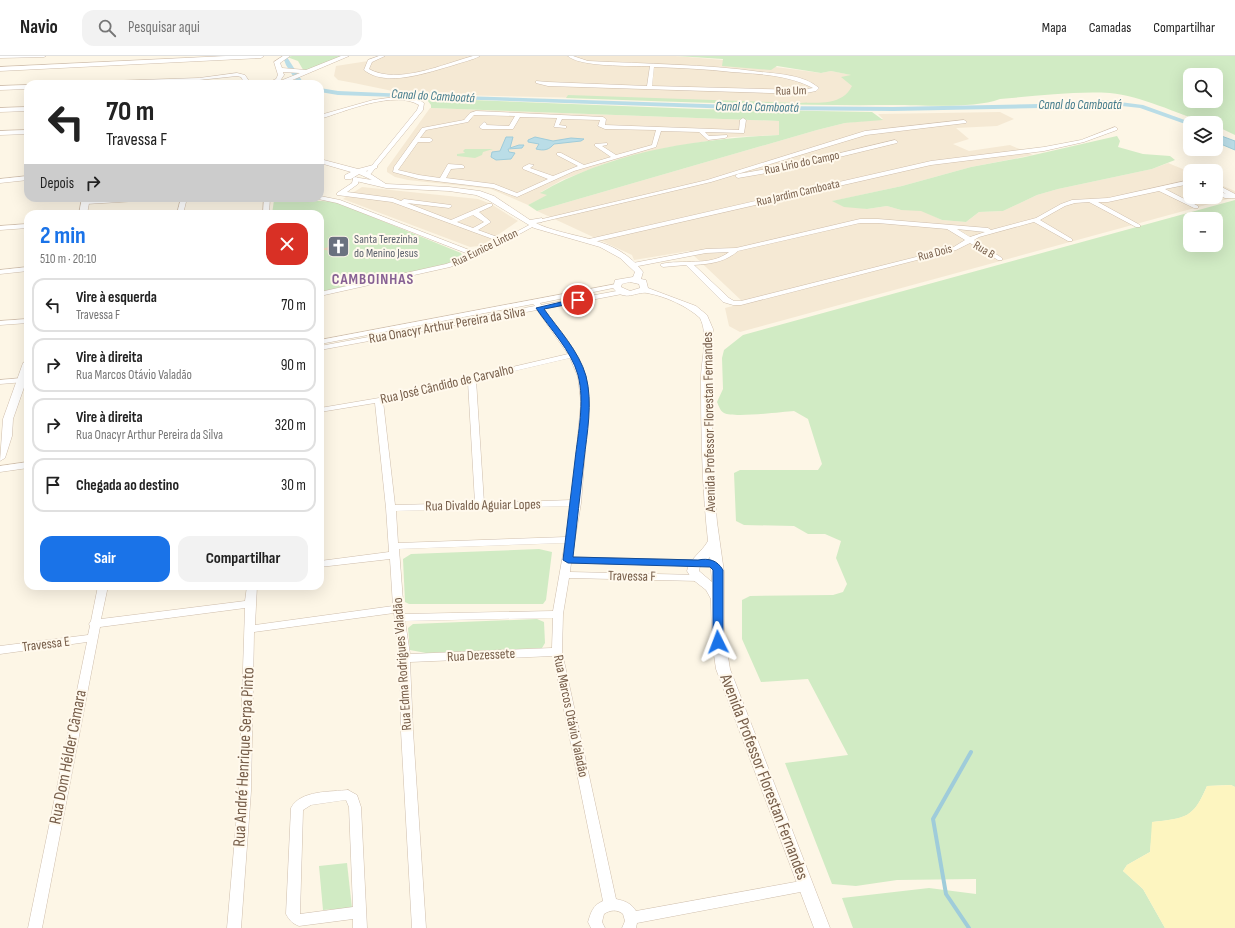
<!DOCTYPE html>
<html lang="pt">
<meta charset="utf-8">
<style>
:root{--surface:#fff;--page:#f2f2f2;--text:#222;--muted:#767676;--line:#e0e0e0;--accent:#1a73e8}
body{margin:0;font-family:"Sofia Sans Condensed",sans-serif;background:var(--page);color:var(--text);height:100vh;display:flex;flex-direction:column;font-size:15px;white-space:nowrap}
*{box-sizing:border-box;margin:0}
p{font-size:13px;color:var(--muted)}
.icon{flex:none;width:22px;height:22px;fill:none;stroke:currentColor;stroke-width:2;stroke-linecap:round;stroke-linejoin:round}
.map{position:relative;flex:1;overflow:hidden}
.panel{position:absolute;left:24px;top:154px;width:300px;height:380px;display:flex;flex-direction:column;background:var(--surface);border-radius:12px;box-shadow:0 4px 16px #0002}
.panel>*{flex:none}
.top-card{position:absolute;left:24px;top:24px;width:300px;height:122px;border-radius:12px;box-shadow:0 4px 16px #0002;background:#fff;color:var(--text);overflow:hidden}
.controls{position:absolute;left:1183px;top:12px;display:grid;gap:8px}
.controls a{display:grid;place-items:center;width:40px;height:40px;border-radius:8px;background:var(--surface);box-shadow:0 4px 16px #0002;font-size:20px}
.pin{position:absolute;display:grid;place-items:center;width:34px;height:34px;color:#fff;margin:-17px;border:2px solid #fff;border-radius:50%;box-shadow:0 1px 4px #0007}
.me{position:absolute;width:44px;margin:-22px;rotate:357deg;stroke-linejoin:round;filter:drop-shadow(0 0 3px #0008)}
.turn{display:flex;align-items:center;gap:14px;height:84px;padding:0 16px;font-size:18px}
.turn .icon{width:52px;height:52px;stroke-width:2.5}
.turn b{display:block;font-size:28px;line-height:34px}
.then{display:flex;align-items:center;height:38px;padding:0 16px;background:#0003;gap:8px;font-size:15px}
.round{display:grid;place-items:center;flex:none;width:42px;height:42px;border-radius:12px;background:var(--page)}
.summary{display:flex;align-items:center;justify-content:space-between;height:68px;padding:0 16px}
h1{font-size:24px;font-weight:700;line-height:30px;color:var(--accent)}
.action{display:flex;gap:8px;margin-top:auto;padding:8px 16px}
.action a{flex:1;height:46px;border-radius:12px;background:var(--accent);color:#fff;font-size:16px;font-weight:700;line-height:46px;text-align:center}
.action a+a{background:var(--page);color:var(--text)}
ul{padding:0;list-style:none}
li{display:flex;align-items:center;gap:12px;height:54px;margin:0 8px 6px;padding:0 8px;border:2px solid var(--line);border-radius:12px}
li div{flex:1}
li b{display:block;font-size:15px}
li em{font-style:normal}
header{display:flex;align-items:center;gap:24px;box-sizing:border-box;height:56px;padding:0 20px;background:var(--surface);border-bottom:1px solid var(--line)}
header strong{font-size:19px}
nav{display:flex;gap:22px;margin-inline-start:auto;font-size:14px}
.search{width:280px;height:36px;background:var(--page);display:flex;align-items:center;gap:10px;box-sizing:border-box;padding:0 14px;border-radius:12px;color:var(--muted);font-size:15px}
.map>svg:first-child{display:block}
.residential{fill:#f5e9d4}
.green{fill:#d1ebc4;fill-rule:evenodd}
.sand{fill:#fdf5c0}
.water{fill:#badde7;stroke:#9fccda}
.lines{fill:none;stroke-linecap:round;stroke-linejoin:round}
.stream{stroke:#9fccda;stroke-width:4}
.canal{fill:#badde7;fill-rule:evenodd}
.building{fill:#f3d7bd}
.minor-casing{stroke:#cfbeac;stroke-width:1}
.tertiary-casing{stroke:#cfbeac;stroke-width:1}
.minor{fill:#fff;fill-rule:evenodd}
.tertiary{fill:#fff;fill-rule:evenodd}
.route{fill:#1a73e8;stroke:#114b97}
.labels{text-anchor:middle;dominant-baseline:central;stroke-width:4;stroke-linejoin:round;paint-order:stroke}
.far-street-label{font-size:12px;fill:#775e4a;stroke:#fff9ed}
.far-worship-label{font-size:12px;fill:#5b616d;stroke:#fff9ed;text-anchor:start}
.far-water-label{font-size:13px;font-style:italic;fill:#427a8b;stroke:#fff9ed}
.street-label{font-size:14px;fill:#775e4a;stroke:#fff9ed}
.far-district-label{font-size:15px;font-weight:bold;letter-spacing:1px;fill:#876194;stroke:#fff9ed}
.near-street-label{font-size:17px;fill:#775e4a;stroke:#fff9ed}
</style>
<header>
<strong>Navio</strong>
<div class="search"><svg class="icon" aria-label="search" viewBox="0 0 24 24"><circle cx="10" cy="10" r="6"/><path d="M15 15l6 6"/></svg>Pesquisar aqui</div>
<nav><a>Mapa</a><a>Camadas</a><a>Compartilhar</a></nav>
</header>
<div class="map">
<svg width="1235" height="872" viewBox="0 0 1235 872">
<rect width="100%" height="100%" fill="#fdf6e6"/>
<g class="residential">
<polygon points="380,0 675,0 723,4 821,17 831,15 852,19 855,30 849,40 835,47 800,47 407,38 354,27 338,24 334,20 336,10 368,5"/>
<polygon points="430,52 779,65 779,79 732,81 665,92 612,105 562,124 541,136 548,139 528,149 491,133 408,124 395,121 387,116 387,112"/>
<polygon points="1000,56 1014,63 997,70 956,72 969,83 953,88 969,95 1010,89 1033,99 971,111 902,130 833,145 867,153 887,150 901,154 921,154 942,164 966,166 979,156 1003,155 1037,139 1058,133 1152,113 1168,107 1190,116 1190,141 1216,141 1216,127 1235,135 1235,141 740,276 729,270 725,252 744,247 689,195 634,204 632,199 537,155 817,74 845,67 883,63 878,58"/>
<polygon points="362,131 478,143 491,148 518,165 489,185 479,190 470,191 343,143"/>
</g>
<g class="green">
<polygon points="292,0 346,0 305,17 298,5 287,1"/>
<path d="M 677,0 L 1235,0 L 1235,79 L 1216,70 L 1216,67 L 1206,67 C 1176,57 1141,40 1110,37 C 1073,35 1036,40 1000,43 C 973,53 924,49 894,49 C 785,50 676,46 566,42 L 568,39 L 800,47 C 819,46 842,50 852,30 L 841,21 L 851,19 L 831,15 L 821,17 L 777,10 L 771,14 L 722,10 L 723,3 ZM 1190,19 L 1216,19 L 1216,45 L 1190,45 Z"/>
<path d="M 421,42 L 698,53 L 872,56 L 883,64 L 845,67 L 817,74 L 537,155 L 528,149 L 547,139 L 540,137 C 612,95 697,83 779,79 L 779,65 L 431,52 L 431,49 L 428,45 Z"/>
<polygon points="1117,80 1120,85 1118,91 1143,98 1170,100 1175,104 1152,113 1058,133 1037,139 1003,155 979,156 966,166 942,164 921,155 901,154 887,150 867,153 844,151 832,145 902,130 971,111 1025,101"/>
<polygon points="465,93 493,93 483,96 482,99 475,102 457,100 457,98 465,97 463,95"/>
<polygon points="276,142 336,146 461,197 463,201 461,204 365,230 320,238 320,158 272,158 274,144"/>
<path d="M 1235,144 L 1235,731 L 1231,729 L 1207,730 C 1193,763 1186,762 1153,766 L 1150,796 L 1127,809 L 1123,815 L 1143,833 L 1165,872 L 853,872 L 842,842 L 929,832 L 976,838 L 976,823 L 897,824 L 856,830 L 832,828 L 785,707 L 848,699 L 808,623 L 761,626 L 742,583 L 742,544 L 750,540 L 833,539 L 843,536 L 847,528 L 836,502 L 841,485 L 825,478 L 808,478 L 794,470 L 744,469 L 736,465 L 734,417 L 740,414 L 818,414 L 822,408 L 808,363 L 794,355 C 781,356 734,362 724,357 C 720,355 719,350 717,346 L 723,333 L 722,302 L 724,294 L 743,279 ZM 1190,163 L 1216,163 L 1216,189 L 1190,189 Z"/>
<polygon points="539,493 552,496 546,544 543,548 409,548 405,546 403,503 411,498"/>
<polygon points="537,563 544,566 545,587 542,592 426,597 410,594 408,572 413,568"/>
<polygon points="347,807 352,852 323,854 319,810"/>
</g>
<path class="sand" d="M 1231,729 L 1235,731 L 1235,872 L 1165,872 L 1143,833 L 1123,815 L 1127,809 L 1150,796 L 1152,766 C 1185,762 1193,763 1207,730 Z"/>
<g class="water">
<polygon points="1216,78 1235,85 1235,94 1216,86"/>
<polygon points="506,81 513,81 510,92 519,89 524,89 522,92 508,93 509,96 515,97 511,103 496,104 491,101 492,96 500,95"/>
<path d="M 535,81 L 553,85 L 571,82 L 584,83 L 581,85 L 554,88 C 549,94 544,95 536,93 L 539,88 L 528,86 L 528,84 Z"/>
</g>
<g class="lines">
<polyline class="stream" points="969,872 946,838 933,763 971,696"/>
<g class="canal">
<polygon points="283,1 287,1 304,28 298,28 286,9"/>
<polygon points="320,32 338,35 430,39 766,50 893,51 1040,48 1104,44 1143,49 1193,67 1190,67 1190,70 1188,69 1140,52 1104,48 1040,52 893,55 766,54 338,39 320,36"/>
</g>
</g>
<polygon class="building" points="344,186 341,198 322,193"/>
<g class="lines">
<defs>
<g id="minor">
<polygon points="0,0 46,0 44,1 0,2"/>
<path d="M 379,0 L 385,0 L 372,6 L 369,13 C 398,29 443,8 473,0 L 480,0 C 473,4 462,6 454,9 C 429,16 386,32 364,14 L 368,4 Z"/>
<path d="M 568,0 L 573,0 L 588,5 C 646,8 704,8 761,16 C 780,18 804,19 819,32 L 816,35 L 801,38 L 548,30 L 536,27 L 536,25 L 548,26 L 647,30 L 650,10 C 632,10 579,11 568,0 ZM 654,11 C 680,12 706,13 732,16 C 759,18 789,19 813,32 L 801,34 L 652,30 Z"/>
<polygon points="237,17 245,19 251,28 245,28 241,21 237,20 199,24 76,28 79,26 199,22"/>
<polygon points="28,29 28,33 0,34 0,30"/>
<path d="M 403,40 L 416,42 L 424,47 L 423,54 L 369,120 L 365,120 L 365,118 L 417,54 L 419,49 C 394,34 346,55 320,63 L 320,59 L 373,44 Z"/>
<polygon points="28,51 28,55 0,56 0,52"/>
<path d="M 476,55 L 603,61 L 606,63 L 605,69 L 739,74 L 740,64 L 743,62 L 746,64 L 744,77 L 705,76 L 709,80 L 727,79 L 727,81 L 725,82 L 708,84 L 699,76 L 661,75 L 656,91 L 574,115 L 517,141 L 493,132 L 419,123 L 393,116 L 394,111 L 422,72 L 464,64 L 470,57 ZM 474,59 L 515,60 L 509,70 L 486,69 L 487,68 L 484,66 L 479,71 L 482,73 L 513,73 L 520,61 L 557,62 L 554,71 L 566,72 L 566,70 L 559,69 L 562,63 L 600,64 L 598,70 L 605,73 L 656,74 L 652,89 L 616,99 L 602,90 L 607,89 L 607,87 L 595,88 L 595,90 L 611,101 L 584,109 L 561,97 L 557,97 L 557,99 L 578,110 L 553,120 L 530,112 L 534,109 L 529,108 L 523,111 L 523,113 L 548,123 L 517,137 L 494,128 L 446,122 L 451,113 L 464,112 L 464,110 L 462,109 L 448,108 L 440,122 L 419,119 L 398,114 L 418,86 L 430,86 L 433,84 L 430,82 L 420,82 L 426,74 L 468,66 Z"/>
<polygon points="964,64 967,66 966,67 866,79 711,126 541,166 538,164 707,124 865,75"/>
<polygon points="1115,71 1117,72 1117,74 1084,86 1044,95 931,109 589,187 586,185 589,183 931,105 1044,91 1081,84"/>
<polygon points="895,84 898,86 897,87 790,113 738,122 735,120 738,118 790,109"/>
<polygon points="28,120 28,124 0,127 0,123"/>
<path d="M 356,121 L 359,123 L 358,128 L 347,136 L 393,142 L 401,145 L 404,143 L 451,149 L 452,150 L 449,152 L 407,147 L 451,164 L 488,148 L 492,148 L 492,150 L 479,156 L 491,166 L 478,174 L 503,183 L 531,168 L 536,169 L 479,200 L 450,211 L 320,240 L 320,236 L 446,208 L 471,199 L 337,147 L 318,143 L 317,142 L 320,142 L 320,140 L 340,144 L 477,197 L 498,185 L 392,146 L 337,139 L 337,137 L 352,127 L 353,123 ZM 473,159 L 484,166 L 473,172 L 457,166 Z"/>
<path d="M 1190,124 L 1190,128 L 1165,133 L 1198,150 L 1198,152 L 1194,152 L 1159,135 L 1108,146 L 1098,146 L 1140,169 L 1140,171 L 1136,171 L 1089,146 L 1075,147 L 1065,150 L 1040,164 L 1072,183 L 1072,185 L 1068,185 L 1034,166 L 979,181 L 974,184 L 1002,202 L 1002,204 L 998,204 L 970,187 L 956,194 L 741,249 L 733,249 L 723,246 L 686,209 L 663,211 L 660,209 L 661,208 C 682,203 710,211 729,196 L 706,197 L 633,211 L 630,209 L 633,207 L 706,193 L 736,192 L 860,163 L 878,163 L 988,172 L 991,174 L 1036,162 L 1061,148 L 1072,144 L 1108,142 ZM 860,167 L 878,167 L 947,173 L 965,184 L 952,192 L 741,245 L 734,245 L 729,242 L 694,209 C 711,208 725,206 738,195 ZM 957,173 L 985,176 L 970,181 Z"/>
<polygon points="1216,128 1235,138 1235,142 1225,142 1216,138 1216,134 1226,138 1216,132"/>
<polygon points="123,142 157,142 154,144 86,148 83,146 86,144"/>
<polygon points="181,142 187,142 183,158 177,158"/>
<polygon points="264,142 270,142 269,158 263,158"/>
<polygon points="28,168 28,172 0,174 0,170"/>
<polygon points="28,211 28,215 0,218 0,214"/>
<path d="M 616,228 L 618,229 L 618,231 L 540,247 L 541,249 L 622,234 L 626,236 L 622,238 L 544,253 C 559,274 579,295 586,321 C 588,329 588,338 589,346 L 581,447 L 572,501 L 698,504 L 703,507 L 698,510 L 571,507 L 570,516 L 699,519 L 702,520 L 704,522 L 702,524 L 699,525 L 569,522 L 563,558 L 562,596 L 616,843 C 625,845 631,847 636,855 L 806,824 L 811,826 L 812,830 L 811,834 L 637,867 L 636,872 L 622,872 L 625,865 L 623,858 C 617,853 610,854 604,858 L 602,866 L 605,872 L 591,872 L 588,866 C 591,856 593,849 603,845 L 553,600 L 410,606 L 413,675 L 426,872 L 412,872 L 401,675 L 400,602 L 394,557 L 254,576 L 251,735 L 241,872 L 227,872 L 239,735 L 245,552 L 100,571 L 42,872 L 28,872 L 87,586 L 0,598 L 0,590 L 88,579 L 90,570 L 89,568 L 91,565 L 98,530 L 108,530 L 101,563 L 245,545 L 247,530 L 257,530 L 255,569 L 393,550 L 390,503 L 320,511 L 320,505 L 389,496 L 386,452 L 375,347 L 320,356 L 320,352 L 379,342 L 568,298 L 537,254 L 320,294 L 320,290 L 535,250 L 533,248 L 320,288 L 320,284 ZM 570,302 L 578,321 L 581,346 L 572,444 L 484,447 L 476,324 ZM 468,326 L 475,447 L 395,449 L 383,345 ZM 571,450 L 566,481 L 398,487 L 396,455 ZM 565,487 L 553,555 L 404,558 L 399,493 ZM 553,562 L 552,592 L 410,598 L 405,565 Z"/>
<polygon points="28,263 28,267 0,269 0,265"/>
<polygon points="22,322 26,324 25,326 0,328 0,324"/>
<polygon points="28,406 28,412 0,416 0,410"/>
<path d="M 348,734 L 357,739 L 361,751 L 367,872 L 353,872 L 353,863 L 299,870 C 292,867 290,865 286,858 L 291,752 C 300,734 331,736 348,734 ZM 346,744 L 349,751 L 353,851 L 300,858 L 303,754 L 311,749 Z"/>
</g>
<g id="tertiary">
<polygon points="226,0 264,0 261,2 0,15 0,11"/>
<path d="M 283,0 L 290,0 L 280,7 L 282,12 L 306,14 L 341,0 L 349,0 L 283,28 L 265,28 L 276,23 L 278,19 L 274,6 ZM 283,16 L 300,17 L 280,25 L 284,19 Z"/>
<polygon points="28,74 28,78 0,79 0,75"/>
<path d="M 320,103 L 358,113 L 377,108 L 377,112 L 366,115 L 386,128 L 449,131 L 480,135 L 494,140 L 530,164 L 542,162 L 542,166 L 536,167 L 540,169 C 577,184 616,180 643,216 L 641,223 L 646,224 L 648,232 L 696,250 L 707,259 L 713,273 L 711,321 L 713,418 L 717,466 L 724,516 L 724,576 L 730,613 L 830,872 L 814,872 L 716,613 L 712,585 L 711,543 L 706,534 L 692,523 L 687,515 C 689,503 702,496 708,485 C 702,431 701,377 701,323 C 701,304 709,280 700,262 C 687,250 665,240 647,237 C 636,235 625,247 613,232 L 615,224 L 633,221 L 635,216 L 620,202 L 600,191 L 534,172 L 488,144 L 476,139 L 449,135 L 386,132 L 356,125 L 353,125 L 353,121 L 372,124 L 359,118 L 351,123 L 345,123 L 345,119 L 351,116 L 320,107 ZM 630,226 L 639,228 L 640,232 L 630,235 L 621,231 L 622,228 ZM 710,501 L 712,526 L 699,515 L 700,510 Z"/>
<polygon points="82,142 90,142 87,158 79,158"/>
<polygon points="28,304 28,320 13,363 12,380 5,402 0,405 3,363 23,307"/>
</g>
</defs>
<use href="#minor" class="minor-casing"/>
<use href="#tertiary" class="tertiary-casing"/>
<use href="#minor" class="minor"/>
<use href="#tertiary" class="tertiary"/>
</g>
<path class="route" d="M 578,242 L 580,243 L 580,246 L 544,253 C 558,273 579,295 586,320 C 593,347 587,377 584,404 C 580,436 577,469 573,501 L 698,504 C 709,502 717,504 723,514 L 723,586 L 722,588 L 718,589 L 713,586 L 713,514 L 710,511 L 568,507 L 563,504 C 567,471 571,437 575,404 C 578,377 585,346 578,319 C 571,294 550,273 536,252 Z"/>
<defs>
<symbol id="church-square" viewBox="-11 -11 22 22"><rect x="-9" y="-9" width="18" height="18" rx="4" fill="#6b7280" stroke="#fff9ed"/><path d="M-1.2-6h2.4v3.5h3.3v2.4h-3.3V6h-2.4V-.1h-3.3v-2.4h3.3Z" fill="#fff"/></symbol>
</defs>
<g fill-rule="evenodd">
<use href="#church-square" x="326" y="178" width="25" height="25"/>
</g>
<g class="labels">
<g class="far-street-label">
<text transform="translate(791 35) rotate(-1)">Rua Um</text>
<text transform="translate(802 107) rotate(-12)">Rua Lirio do Campo</text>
<text transform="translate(798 137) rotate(-13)">Rua Jardim Camboata</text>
<text transform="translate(485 192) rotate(-26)">Rua Eunice Linton</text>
<text transform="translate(984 194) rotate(31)">Rua B</text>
<text transform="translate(935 197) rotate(-15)">Rua Dois</text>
</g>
<g class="far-worship-label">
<text x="354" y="183">Santa Terezinha<tspan x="354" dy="14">do Menino Jesus</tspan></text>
</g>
<g class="far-water-label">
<text transform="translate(433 40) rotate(3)">Canal do Camboatá</text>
<text x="1080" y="49">Canal do Camboatá</text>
<text transform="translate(757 51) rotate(1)">Canal do Camboatá</text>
</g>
<g class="street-label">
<text transform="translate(447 269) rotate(-10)">Rua Onacyr Arthur Pereira da Silva</text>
<text transform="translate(447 328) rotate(-13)">Rua José Cândido de Carvalho</text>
<text transform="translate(709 366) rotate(-91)">Avenida Professor Florestan Fernandes</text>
<text transform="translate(483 449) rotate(-1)">Rua Divaldo Aguiar Lopes</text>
<text transform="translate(632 520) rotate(1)">Travessa F</text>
<text transform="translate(46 588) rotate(-7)">Travessa E</text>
<text transform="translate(481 599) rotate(-3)">Rua Dezessete</text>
<text transform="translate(402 608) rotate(-94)">Rua Edma Rodrigues Valadão</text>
<text transform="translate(571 660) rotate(78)">Rua Marcos Otávio Valadão</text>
</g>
<g class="far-district-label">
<text x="373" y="223">CAMBOINHAS</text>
</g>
<g class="near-street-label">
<text transform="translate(68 701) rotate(-79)">Rua Dom Hélder Câmara</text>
<text transform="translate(244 701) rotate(-87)">Rua André Henrique Serpa Pinto</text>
<text transform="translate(764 721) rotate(69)">Avenida Professor Florestan Fernandes</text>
</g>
</g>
</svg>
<div class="controls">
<a><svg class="icon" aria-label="search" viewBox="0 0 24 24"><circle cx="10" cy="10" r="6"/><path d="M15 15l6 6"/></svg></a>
<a><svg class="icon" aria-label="layers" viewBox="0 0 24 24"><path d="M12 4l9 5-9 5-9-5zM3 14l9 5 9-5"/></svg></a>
<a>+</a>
<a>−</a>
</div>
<div class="pin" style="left:578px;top:244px;background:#d93025"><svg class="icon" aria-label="arrive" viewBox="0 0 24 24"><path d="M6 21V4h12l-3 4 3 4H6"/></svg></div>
<svg class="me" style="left:718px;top:586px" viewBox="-20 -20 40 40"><path d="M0-17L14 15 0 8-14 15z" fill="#1a73e8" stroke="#fff" stroke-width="4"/></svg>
<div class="top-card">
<div class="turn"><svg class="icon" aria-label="left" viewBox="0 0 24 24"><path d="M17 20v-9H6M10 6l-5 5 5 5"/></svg><div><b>70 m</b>Travessa F</div></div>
<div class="then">Depois<svg class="icon" aria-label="right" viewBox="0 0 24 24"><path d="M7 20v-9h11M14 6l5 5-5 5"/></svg></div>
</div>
<section class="panel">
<div class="summary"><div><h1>2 min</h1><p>510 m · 20:10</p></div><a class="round" style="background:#d93025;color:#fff"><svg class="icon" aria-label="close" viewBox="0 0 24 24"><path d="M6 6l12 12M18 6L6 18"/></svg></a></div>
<ul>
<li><svg class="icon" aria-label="left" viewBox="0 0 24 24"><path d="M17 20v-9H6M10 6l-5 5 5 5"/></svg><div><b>Vire à esquerda</b><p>Travessa F</p></div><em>70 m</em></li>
<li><svg class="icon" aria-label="right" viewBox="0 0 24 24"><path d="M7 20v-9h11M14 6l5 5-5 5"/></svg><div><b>Vire à direita</b><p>Rua Marcos Otávio Valadão</p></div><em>90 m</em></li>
<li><svg class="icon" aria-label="right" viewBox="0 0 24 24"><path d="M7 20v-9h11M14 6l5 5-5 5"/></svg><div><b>Vire à direita</b><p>Rua Onacyr Arthur Pereira da Silva</p></div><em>320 m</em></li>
<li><svg class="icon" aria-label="arrive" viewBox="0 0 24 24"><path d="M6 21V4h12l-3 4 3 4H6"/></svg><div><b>Chegada ao destino</b></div><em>30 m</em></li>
</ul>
<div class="action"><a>Sair</a><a>Compartilhar</a></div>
</section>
</div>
